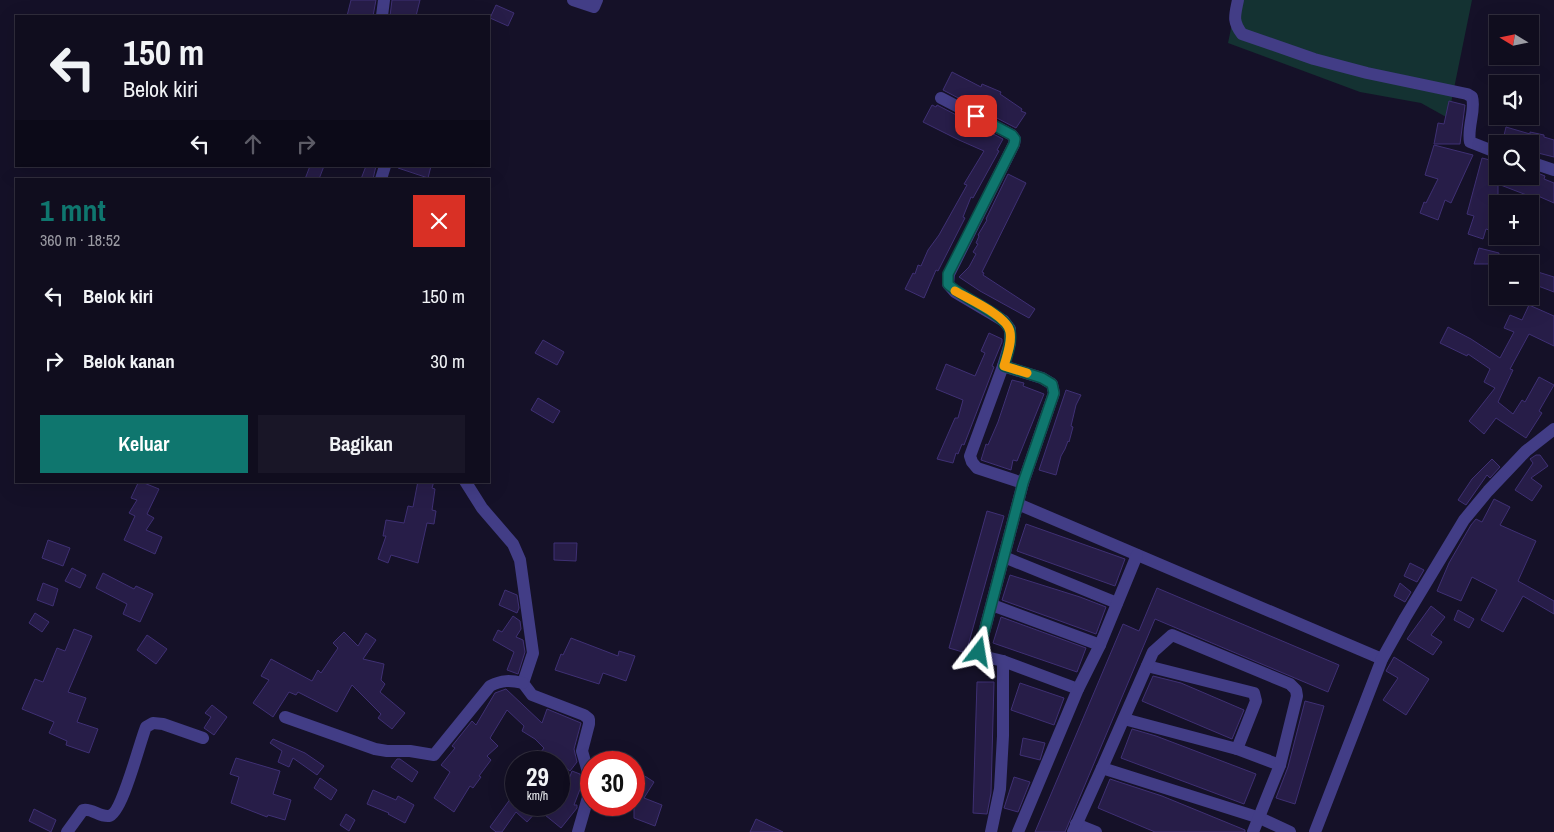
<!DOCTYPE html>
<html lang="id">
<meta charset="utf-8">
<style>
:root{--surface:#100d1e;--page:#191627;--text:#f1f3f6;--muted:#9c9ca4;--line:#302d3c;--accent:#0f766e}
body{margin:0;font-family:"Archivo Narrow",sans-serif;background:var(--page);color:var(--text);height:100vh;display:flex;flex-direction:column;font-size:19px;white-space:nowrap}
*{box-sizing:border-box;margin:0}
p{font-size:16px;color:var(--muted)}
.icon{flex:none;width:28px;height:28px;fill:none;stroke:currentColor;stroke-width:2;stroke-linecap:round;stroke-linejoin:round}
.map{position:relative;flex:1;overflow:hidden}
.drawer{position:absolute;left:15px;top:178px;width:475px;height:305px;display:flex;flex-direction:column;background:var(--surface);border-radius:0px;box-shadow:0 5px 20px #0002,0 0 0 1px var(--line)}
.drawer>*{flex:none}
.guide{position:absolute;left:15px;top:15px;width:475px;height:152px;border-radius:0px;box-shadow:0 5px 20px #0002,0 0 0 1px var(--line);background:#100d1e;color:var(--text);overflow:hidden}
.needle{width:32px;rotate:280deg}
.tools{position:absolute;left:1489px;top:15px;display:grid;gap:10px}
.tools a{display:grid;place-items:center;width:50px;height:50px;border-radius:0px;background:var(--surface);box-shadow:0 5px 20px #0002,0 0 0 1px var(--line);font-size:25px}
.speed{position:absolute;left:505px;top:751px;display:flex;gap:10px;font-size:25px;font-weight:700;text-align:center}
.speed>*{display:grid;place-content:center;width:65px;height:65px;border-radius:50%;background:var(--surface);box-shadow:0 5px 20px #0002,0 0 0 1px var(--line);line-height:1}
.speed small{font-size:12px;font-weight:400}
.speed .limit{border:8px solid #d22;background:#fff;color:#111}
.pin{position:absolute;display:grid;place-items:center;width:42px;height:42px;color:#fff;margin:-21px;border-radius:10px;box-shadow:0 2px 8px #0006}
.me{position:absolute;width:55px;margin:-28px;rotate:14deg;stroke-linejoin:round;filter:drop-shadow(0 0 4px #0008)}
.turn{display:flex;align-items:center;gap:18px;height:105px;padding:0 25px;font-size:22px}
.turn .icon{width:65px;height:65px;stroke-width:2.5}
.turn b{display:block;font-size:35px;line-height:42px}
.lanes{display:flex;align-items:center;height:48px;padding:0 25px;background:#0003;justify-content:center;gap:25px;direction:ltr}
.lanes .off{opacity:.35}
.round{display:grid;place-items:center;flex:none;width:52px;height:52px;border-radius:0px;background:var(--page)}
.summary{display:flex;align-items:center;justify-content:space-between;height:85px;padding:0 25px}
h1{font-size:30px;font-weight:700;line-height:38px;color:var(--accent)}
.cta{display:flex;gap:10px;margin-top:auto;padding:10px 25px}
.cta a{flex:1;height:58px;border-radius:0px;background:var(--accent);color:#fff;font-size:20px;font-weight:700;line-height:58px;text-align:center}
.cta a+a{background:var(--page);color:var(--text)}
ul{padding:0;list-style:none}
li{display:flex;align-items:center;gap:15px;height:65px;padding:0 25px}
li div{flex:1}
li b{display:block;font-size:19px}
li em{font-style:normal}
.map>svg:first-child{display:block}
.green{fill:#143232}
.building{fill:#271d48;stroke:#3f3074}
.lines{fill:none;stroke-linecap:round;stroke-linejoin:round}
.minor{stroke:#423d86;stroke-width:12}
.route-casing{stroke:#0a4d48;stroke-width:12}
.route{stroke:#0f766e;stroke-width:9}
.slow{stroke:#f59e0b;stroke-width:9}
</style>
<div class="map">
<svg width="1554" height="832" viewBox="0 0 1554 832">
<rect width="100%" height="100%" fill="#151128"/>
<polygon class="green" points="1237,0 1472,0 1448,118 1421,103 1360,92 1228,43"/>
<g class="building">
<polygon points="351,0 376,0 373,16 347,16"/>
<polygon points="392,0 420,0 416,16 390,16"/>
<polygon points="496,5 514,13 508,26 490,18"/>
<polygon points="952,72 981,87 982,84 1001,92 1000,94 1022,109 1021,111 1026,113 1016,128 943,90"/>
<polygon points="1449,101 1465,105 1460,144 1434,144 1438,123 1444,124"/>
<polygon points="932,105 936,107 937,105 1003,139 997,150 999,151 973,198 971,197 963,217 965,218 938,271 936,270 924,298 905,289 913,273 915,274 918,265 921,266 928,250 939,235 967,185 964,184 984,151 959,140 923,122"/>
<polygon points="1506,127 1530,134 1530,132 1544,135 1544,137 1554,140 1554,157 1530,151 1530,144 1502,144"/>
<polygon points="1434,145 1473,155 1451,203 1445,200 1438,220 1420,213 1424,202 1426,203 1438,179 1425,175"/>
<polygon points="1482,158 1498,162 1498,176 1531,176 1533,171 1545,176 1544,179 1554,183 1554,203 1538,196 1537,199 1498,184 1498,233 1486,229 1483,239 1468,234 1474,216 1467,214"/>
<polygon points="310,166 324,166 319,179 305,179"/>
<polygon points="366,166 376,166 373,179 361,179"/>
<polygon points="399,166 431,166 428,178 398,168"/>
<polygon points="1008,174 1026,183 982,272 984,273 983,275 1035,309 1029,318 980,291 959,277 969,267 976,254 973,252 978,244 976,243 979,236 978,235 987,220 986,219"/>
<polygon points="1479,248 1499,253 1498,264 1474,264"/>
<polygon points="1538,272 1554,277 1554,292 1533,284"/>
<polygon points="1529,305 1554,316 1554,346 1529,334 1510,369 1513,370 1498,402 1513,414 1522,400 1525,402 1539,377 1554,385 1539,411 1542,413 1526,438 1496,418 1484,434 1469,421 1495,388 1484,382 1490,369 1468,354 1467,356 1440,343 1448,327 1471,339 1500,358 1514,332 1504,328 1510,315 1522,320"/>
<polygon points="989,333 1002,339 1002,342 992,366 994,367 964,445 962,444 958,454 956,453 953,463 937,459 955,418 958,418 963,400 936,389 946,364 975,376 985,353 981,351"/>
<polygon points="543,340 564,352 557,365 535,353"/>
<polygon points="1012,380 1024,383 1023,386 1044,394 1017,461 1013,460 1011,470 981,460 986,444 988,445 998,422"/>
<polygon points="1066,390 1081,395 1076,405 1071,426 1073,427 1069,442 1068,441 1065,449 1061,456 1056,475 1039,470"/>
<polygon points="538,398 560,411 553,423 531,410"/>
<polygon points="1536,455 1540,455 1548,466 1531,478 1542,486 1532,501 1515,490 1533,463 1530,459"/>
<polygon points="1492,459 1500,467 1490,478 1487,475 1466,505 1458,500 1472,479"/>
<polygon points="139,481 159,489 147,514 154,518 146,530 162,537 155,554 124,540 135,516 129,513 137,500 131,498"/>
<polygon points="418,481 434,481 432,488 435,489 432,510 436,511 434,524 427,523 418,563 391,555 388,563 378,559 386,536 383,536 386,520 404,523 408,506 413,507"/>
<polygon points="1494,499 1510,507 1500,525 1536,541 1518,581 1554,601 1554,614 1523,596 1503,632 1481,620 1497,590 1472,577 1461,601 1437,591 1449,563 1471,525 1476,519 1482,522"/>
<polygon points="987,511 1004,516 966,653 949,648"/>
<polygon points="1026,524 1125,559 1115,586 1017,551"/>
<polygon points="48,540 70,548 63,566 42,558"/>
<polygon points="554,543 577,543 576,561 554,560"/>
<polygon points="1410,563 1424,570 1417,582 1404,576"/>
<polygon points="72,568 86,575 80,588 65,581"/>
<polygon points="103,573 134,589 136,586 153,594 140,622 123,614 127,604 96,588"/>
<polygon points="1010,575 1080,597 1106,607 1096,634 1002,600"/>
<polygon points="43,583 58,589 53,606 37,600"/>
<polygon points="1400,583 1411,592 1405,602 1394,596"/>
<polygon points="1157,588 1339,665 1328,692 1155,619 1065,832 1035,832 1123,624 1139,631"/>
<polygon points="505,590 517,595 519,608 517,613 499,605"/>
<polygon points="1431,606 1445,617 1431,635 1442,642 1433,655 1407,639"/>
<polygon points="1458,610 1474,619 1469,628 1454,620"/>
<polygon points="35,613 49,622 42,632 29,623"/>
<polygon points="513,616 520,621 521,629 516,637 523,640 525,652 518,674 507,670 514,652 493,640 498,630 502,632"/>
<polygon points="1001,617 1086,648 1077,672 993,643"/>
<polygon points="74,629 92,636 68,692 86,698 77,722 98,729 89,753 66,745 67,741 49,733 54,722 22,709 35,679 43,682 57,648 65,651"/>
<polygon points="344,632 358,646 366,633 376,640 363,659 384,664 381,680 385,684 380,692 405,713 392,729 378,718 381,714 352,685 337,712 298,692 296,695 289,692 273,717 253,703 269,680 261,676 271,659 312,681 318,670 321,673 338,648 333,643"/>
<polygon points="147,635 167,649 156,664 137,650"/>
<polygon points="571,638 618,656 619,651 635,656 626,681 603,673 599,684 555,670 561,654 563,655"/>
<polygon points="1394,657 1429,679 1406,715 1383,700 1398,678 1386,671"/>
<polygon points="1153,676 1181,683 1244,710 1232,739 1142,701"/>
<polygon points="977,682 994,682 991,793 987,814 973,813"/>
<polygon points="1020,683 1064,698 1054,725 1011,710"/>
<polygon points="506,689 542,723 547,709 581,723 574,749 577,762 570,771 556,760 554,762 533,762 544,748 535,739 522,731 524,726 507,710 490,738 498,746 487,756 491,760 479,776 481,777 473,788 470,786 454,812 434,798 450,772 441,765 455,748 452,746 472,721 476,725 495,693"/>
<polygon points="1305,701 1324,706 1295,804 1276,798 1288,767"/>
<polygon points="212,705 227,717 214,735 204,728 211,717 205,713"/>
<polygon points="1132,729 1156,736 1256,774 1244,804 1121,758"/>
<polygon points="1023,738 1045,743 1040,760 1020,755"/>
<polygon points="273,739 305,753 324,766 317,775 293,758 289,767 278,762 282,751 270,743"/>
<polygon points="236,758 280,771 273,794 291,800 285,820 268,815 267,817 231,803 239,777 230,774"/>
<polygon points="397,759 400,759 418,772 412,782 391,767"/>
<polygon points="634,769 654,782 644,798 662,805 655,826 634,818"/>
<polygon points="572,771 580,774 582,784 574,805 577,805 577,808 561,828 545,815 553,805 559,805"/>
<polygon points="1014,777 1030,782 1018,812 1004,808"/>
<polygon points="320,778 337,790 331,800 314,788"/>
<polygon points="1110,779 1162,796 1245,830 1245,832 1155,832 1098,808"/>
<polygon points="373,790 396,800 398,796 414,805 405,823 388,814 389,813 367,804"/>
<polygon points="516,791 516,805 530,805 537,811 527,822 516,812 502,832 496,832 490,827"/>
<polygon points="34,809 56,820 51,832 29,821"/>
<polygon points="346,814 355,820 349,831 340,825"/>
<polygon points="756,819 783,832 750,832"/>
</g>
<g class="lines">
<g class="minor">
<polyline points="573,0 594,7 597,0"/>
<path d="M 1238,0 C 1235,15 1232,21 1242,34 L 1314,59 L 1367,73 L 1467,94 L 1472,97 C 1476,110 1467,127 1470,142 L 1498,153"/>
<polyline points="382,16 384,0"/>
<polyline points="941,98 1012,135 1015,139 1014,144 949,274 948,284 955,292 1004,321 1010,329 1010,343 1003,366 970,456 972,462 977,468 1023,483"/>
<polyline points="1530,162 1554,170"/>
<polyline points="381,179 385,166"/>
<polyline points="1003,366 1042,378 1052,384 1054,393 1023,483 979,652 982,656 1003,661 1078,689"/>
<polyline points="465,481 482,508 513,544 520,560 533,653 523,683 532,695 584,715 589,719 589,724 582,751 590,779 591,787 578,832"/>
<polyline points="1018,504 1382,659"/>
<polyline points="1004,557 1117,603"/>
<polyline points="992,605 1100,645"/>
<polyline points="1147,666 1254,693 1256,701 1237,749"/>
<path d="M 285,717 L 375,749 L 387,751 L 410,751 L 434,755 L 490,686 C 502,680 510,680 523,683"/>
<polyline points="1124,719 1237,749 1280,765"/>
<polyline points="1102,768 1260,818 1290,832"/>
<polyline points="1076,824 1096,832"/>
<path d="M 67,832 L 83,810 C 92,808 99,817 109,816 C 122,814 140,741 146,727 L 153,723 L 163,724 L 203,738"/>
<polyline points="991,832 1000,789 1003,736 1003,661"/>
<polyline points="1018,832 1078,689 1100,645 1137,555"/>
<polyline points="1073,832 1102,768 1153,652 1172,635 1290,684 1296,690 1297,696 1280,765 1253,832"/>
<polyline points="1315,832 1382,659 1405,618 1464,520 1488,491 1526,451 1554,429"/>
</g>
</g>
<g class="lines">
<defs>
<path id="route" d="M 976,116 L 1012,135 L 1015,139 L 1014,144 L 948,274 L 948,284 C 961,298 1007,315 1010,331 C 1012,343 1007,355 1004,366 L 1042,378 L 1052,384 L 1054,393 L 1023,483 L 979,652"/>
</defs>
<use href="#route" class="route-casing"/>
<use href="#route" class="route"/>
<path class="slow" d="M 955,291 C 968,299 1008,316 1010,332 C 1012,343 1007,355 1004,366 L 1027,373"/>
</g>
</svg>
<div class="tools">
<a><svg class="needle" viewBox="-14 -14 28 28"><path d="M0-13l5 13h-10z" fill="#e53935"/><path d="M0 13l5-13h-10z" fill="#9c9ca4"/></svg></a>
<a><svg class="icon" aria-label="sound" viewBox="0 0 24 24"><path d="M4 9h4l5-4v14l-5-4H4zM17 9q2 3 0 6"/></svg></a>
<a><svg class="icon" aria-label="search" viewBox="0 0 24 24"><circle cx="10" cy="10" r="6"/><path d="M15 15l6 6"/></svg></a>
<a>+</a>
<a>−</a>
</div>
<div class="speed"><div>29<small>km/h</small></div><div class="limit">30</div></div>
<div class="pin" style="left:976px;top:116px;background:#d93025"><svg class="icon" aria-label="arrive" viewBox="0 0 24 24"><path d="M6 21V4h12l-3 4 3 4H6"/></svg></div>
<svg class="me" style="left:979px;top:652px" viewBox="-20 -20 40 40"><path d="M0-17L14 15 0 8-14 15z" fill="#0f766e" stroke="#fff" stroke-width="4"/></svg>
<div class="guide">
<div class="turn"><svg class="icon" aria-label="left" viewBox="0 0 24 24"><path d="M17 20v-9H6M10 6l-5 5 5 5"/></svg><div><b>150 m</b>Belok kiri</div></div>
<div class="lanes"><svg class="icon" aria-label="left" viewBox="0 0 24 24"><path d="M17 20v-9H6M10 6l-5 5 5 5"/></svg><svg class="icon off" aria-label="ahead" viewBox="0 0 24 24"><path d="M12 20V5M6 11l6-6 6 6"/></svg><svg class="icon off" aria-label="right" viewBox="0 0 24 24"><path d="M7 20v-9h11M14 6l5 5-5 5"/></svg></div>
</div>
<section class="drawer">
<div class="summary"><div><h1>1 mnt</h1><p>360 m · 18:52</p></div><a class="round" style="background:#d93025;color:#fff"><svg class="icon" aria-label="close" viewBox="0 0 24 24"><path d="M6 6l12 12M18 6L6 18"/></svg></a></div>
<ul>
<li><svg class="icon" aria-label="left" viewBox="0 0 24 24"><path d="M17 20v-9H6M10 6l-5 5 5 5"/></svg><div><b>Belok kiri</b></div><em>150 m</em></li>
<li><svg class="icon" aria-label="right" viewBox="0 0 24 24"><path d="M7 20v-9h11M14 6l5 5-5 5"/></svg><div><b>Belok kanan</b></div><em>30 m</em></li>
</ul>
<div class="cta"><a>Keluar</a><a>Bagikan</a></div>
</section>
</div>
